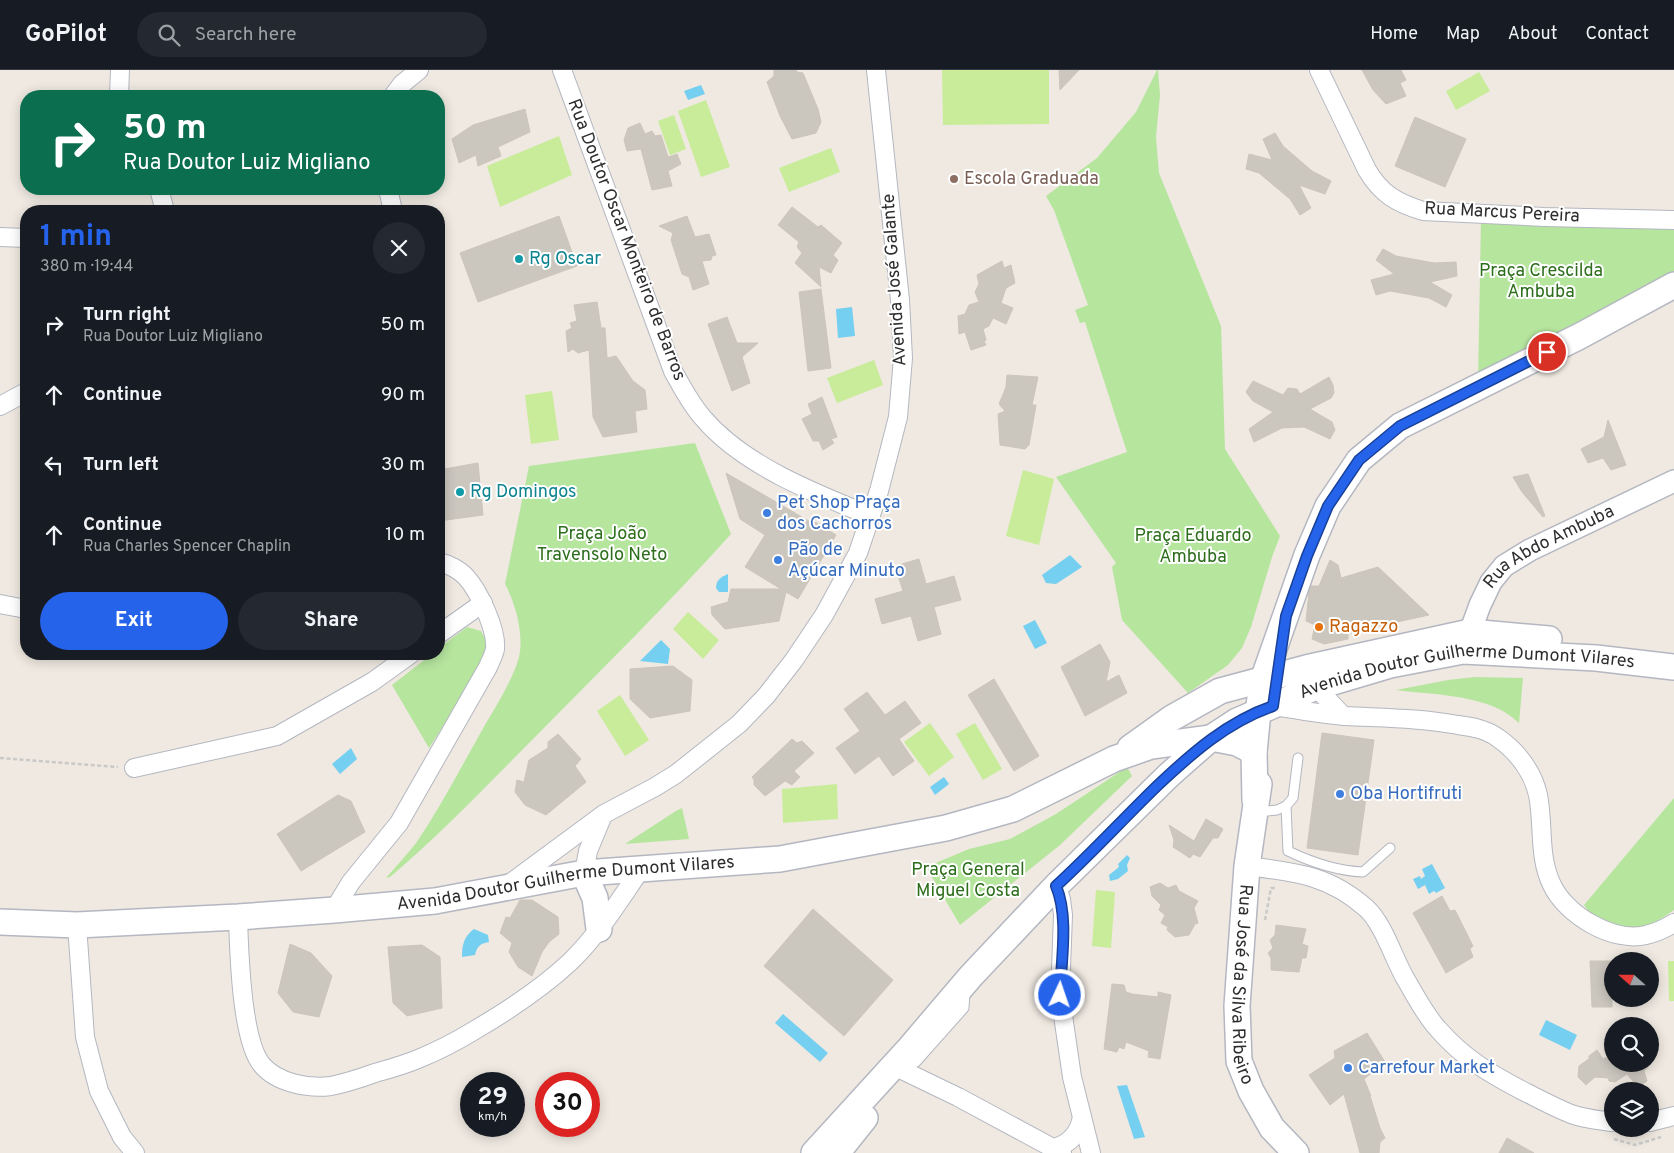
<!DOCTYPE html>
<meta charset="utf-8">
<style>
:root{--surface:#171b24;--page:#242831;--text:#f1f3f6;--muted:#9ea1a6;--line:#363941;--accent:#2563eb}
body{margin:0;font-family:Overpass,sans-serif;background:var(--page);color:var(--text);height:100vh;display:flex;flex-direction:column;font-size:19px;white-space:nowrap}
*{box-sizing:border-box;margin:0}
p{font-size:16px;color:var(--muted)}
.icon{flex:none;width:28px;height:28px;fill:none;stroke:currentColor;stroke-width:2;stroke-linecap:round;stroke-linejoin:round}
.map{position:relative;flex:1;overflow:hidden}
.panel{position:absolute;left:20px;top:135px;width:425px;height:455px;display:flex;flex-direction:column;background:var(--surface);border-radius:20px;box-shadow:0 2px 12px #0003}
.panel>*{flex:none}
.guide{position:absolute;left:20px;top:20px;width:425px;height:105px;border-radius:20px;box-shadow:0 2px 12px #0003;background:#0b6e4f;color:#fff;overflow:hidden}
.needle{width:32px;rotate:291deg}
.buttons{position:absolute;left:1604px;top:882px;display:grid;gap:10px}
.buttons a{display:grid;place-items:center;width:55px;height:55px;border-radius:50%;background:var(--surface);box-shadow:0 2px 12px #0003;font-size:25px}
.speed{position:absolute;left:460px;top:1002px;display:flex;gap:10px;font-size:25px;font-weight:700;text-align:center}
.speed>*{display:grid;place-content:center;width:65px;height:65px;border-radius:50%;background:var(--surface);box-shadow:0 2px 12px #0003;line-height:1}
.speed small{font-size:12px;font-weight:400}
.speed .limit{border:8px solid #d22;background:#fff;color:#111}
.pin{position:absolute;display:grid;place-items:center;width:42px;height:42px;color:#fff;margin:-21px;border:2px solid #fff;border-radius:50%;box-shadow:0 1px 5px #0007}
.me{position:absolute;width:55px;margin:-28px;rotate:3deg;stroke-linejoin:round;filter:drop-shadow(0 0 4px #0008)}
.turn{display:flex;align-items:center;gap:18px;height:105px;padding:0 20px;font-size:22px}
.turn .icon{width:65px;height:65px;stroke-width:2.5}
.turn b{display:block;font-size:35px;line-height:42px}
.round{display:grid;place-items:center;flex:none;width:52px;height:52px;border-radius:26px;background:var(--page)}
.headline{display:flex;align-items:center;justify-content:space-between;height:85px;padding:0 20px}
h1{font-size:30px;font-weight:700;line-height:38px;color:var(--accent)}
.cta{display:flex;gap:10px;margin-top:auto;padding:10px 20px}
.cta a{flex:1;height:58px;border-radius:30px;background:var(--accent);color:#fff;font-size:20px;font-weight:700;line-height:58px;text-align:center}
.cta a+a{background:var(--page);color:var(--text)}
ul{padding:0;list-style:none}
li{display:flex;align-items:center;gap:15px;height:70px;padding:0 20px}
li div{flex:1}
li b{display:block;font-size:19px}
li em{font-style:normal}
header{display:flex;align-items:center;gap:30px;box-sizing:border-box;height:70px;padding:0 25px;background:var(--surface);border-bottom:1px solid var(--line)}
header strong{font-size:24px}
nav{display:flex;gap:28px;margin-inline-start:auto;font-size:18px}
.search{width:350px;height:45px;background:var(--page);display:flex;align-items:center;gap:12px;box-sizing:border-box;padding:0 18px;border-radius:28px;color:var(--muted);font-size:19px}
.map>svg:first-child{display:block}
.green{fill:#b6e59e}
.pitch{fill:#c9ec9a}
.water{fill:#75cff0}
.building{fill:#cbc7bf;stroke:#cbc5ba}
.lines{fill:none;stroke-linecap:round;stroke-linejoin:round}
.service-casing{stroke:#b4b7c1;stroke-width:11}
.minor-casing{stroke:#b4b7c1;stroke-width:20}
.tertiary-casing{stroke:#b4b7c1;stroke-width:24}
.secondary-casing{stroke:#b4b7c1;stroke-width:28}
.path{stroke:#c9c9c9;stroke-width:2.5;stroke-dasharray:4 2.5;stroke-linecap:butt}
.service{stroke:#fff;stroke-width:9}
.minor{stroke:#fff;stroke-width:18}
.tertiary{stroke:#fff;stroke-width:21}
.secondary{stroke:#fff;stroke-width:25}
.route-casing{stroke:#184099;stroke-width:12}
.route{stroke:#2563eb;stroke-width:9}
.education-dot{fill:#8d6e63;stroke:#fff;stroke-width:2}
.culture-dot{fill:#0f9aa8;stroke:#fff;stroke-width:2}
.shop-dot{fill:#3f7fe0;stroke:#fff;stroke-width:2}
.food-dot{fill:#e8710a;stroke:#fff;stroke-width:2}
.labels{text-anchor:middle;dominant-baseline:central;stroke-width:4;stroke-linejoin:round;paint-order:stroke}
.education-label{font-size:18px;fill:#785e54;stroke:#fff;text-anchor:start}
.street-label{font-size:18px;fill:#2e2e2e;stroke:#fff}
.culture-label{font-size:18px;fill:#0d838f;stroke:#fff;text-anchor:start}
.park-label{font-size:18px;fill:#2c6e1b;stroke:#fff}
.shop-label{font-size:18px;fill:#366cbe;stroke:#fff;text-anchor:start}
.food-label{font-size:18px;fill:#c56008;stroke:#fff;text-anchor:start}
</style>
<header>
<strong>GoPilot</strong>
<div class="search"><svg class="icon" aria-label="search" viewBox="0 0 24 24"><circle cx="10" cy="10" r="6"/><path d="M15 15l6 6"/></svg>Search here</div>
<nav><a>Home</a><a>Map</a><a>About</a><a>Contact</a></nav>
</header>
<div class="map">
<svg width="1674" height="1083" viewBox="0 0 1674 1083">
<rect width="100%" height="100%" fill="#efe9e1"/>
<g class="green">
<polygon points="1157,0 1158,0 1160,25 1156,67 1159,103 1221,256 1225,379 1280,466 1272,487 1251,557 1242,578 1228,595 1188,623 1122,550 1112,497 1116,493 1056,407 1127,382 1085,252 1080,253 1075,240 1088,235 1054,140 1046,126 1097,88 1136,42"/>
<polygon points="1481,149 1674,155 1674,211 1478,315"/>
<path d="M 695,373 L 731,464 C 669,533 602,599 537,665 C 489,713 442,763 390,807 L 386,808 C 396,796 407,785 416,773 C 440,738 460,699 481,662 C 493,641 513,610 519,587 C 524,565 516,534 505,514 L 529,396 Z"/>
<polygon points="467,557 481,561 489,576 478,601 429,678 392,615 432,584 439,584 439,578"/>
<path d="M 1475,607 L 1523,608 L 1519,653 C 1490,624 1434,625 1396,620 L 1448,610 Z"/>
<polygon points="1127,697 1132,706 1060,775 960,855 926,797 969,779 1010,769 1056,744"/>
<path d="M 1674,728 L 1674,840 C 1650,857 1633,865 1605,852 C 1594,847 1591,845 1584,835 Z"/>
<polygon points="682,738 689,769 625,774 676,741"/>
</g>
<g class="pitch">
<polygon points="942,0 1049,0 1049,54 943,55"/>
<polygon points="1479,2 1490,21 1456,40 1446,21"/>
<polygon points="706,30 730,97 701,107 678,41"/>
<polygon points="674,45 686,79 670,85 658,51"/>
<polygon points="559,66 572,105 500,137 487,96"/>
<polygon points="831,78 840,102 789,122 779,98"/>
<polygon points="874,290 883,315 837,333 827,308"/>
<polygon points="552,321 559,370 531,374 525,325"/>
<polygon points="1023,400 1054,409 1039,475 1006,466"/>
<polygon points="688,542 719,570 703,589 673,559"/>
<polygon points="620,625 649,670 625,686 597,641"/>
<polygon points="930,653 954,687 929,706 904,672"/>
<polygon points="975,653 1002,699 983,710 956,664"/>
<polygon points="837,714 838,749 783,753 782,719"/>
<polygon points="1096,820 1115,822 1111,878 1092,876"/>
<polygon points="1668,891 1674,891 1674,931 1669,931"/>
</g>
<g class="water">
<polygon points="701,15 705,24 688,30 684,21"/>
<polygon points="852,237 855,266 838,268 836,239"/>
<polygon points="1070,485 1082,497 1056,514 1046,513 1042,505"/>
<path d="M 728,504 L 728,522 L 719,522 L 716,518 C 716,510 721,507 728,504 Z"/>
<polygon points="1035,550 1047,573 1035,579 1023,556"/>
<polygon points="661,570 670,579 668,594 640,591"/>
<polygon points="351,678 357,689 340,704 332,694"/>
<polygon points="944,707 949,714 935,725 930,717"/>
<polygon points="1127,785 1130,788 1127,795 1128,801 1118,809 1110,811 1109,805 1119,797 1118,794"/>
<polygon points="1432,794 1445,818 1436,823 1434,821 1429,824 1425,815 1418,819 1413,809 1420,806 1421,809 1425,806 1422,799"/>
<path d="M 474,859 L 488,865 L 489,872 C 480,874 477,876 475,885 L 462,887 C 462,875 464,866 474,859 Z"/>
<polygon points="783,944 828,983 820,992 775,953"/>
<polygon points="1546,950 1577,965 1570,980 1539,965"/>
<polygon points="1127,1015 1145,1067 1134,1069 1117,1016"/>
</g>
<g class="building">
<polygon points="774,0 796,0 797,2 803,3 818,39 821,52 816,63 792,69 780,46 767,12 774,6"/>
<polygon points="1059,0 1079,0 1060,20"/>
<polygon points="1362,0 1401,0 1406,10 1400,13 1406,26 1386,34 1373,20"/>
<polygon points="525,39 530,62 498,77 501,86 478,96 476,85 459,93 452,69 473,55"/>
<polygon points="1415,47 1466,69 1445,117 1395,96"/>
<polygon points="640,53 645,64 652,61 655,66 661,65 668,87 677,84 681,94 668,101 672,116 652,120 641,79 627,81 624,70 628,58"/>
<polygon points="1275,63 1283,76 1312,101 1331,111 1325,124 1299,115 1311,138 1300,145 1290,129 1259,103 1246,99 1249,84 1272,90 1263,69"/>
<polygon points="792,137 818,157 821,155 842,173 833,185 838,190 831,203 819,197 821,217 795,193 802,183 797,177 799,172 778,155"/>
<polygon points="559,146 577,196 478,232 460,183"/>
<polygon points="687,146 695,167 709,164 716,185 712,186 711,190 702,191 709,214 693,220 689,207 682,204 671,170 673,163 659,156"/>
<polygon points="1383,179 1396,186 1434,193 1456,192 1457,206 1430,212 1452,225 1446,237 1429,228 1390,221 1376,225 1371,210 1394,204 1376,190"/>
<polygon points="1002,191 1004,198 1011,195 1015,213 1006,218 1001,233 1013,238 1006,254 993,248 989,256 983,259 986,270 984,271 986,275 971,280 965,262 959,264 958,246 965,244 969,235 979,232 975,222 979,214 977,205"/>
<polygon points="821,219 831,298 808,301 799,222"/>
<polygon points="597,232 601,258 605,258 607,288 616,286 633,311 645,320 647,339 635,341 637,362 603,367 593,347 589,280 578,283 573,279 568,282 566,261 572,258 570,253 577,251 574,235"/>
<polygon points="727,247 737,273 758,273 742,287 750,313 732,321 708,254"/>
<polygon points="1007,305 1038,307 1032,335 1036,335 1029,375 1025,379 1000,375 998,344 1005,341 999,334 1006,317"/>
<polygon points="1329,307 1333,315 1334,323 1331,328 1310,339 1332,352 1335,360 1330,369 1304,357 1282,358 1254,372 1249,359 1273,342 1253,331 1246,322 1253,311 1283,325 1288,318 1297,319 1300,324"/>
<polygon points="822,327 837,367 831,369 834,373 823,380 819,371 813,371 802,349 812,344 808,334"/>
<polygon points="1608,350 1626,395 1611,400 1603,388 1588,393 1581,379 1604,367"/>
<polygon points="478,393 483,445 439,451 439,400"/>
<polygon points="726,403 814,454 815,452 836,465 798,529 786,522 779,551 725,559 712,545 711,537 728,532 731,519 781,519 745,497 765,465 740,449"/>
<polygon points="1528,404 1545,446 1543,447 1522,422 1513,407"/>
<polygon points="919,489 926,514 954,506 961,530 934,537 941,564 918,571 911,546 882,554 875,529 903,521 895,496"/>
<polygon points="1330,490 1338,495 1341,508 1378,497 1429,545 1365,559 1348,564 1348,569 1324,574 1312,569 1315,555 1306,551 1309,522 1311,516 1319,516"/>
<polygon points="1100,574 1110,592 1106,612 1119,605 1127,623 1085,646 1061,597"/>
<polygon points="673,596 692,610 690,641 650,648 630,629 630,599"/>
<polygon points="994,609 1039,686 1014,701 968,625"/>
<polygon points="867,622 885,645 905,631 921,653 899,669 914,691 893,706 879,686 855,704 836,678 860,661 844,639"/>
<polygon points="1322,663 1374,670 1358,785 1307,778"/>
<polygon points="558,664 581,689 575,696 586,712 546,745 525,735 515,722 517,710 524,712 529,690 548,678 548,672"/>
<polygon points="792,669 797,673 802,671 814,683 794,701 800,707 792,715 785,711 765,726 754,715 754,710 752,707"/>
<polygon points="338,725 351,731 365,762 301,801 277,764"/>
<polygon points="1206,749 1223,759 1218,768 1213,768 1200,787 1193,784 1190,788 1173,777 1174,770 1169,755 1194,771"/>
<polygon points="1160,813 1168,818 1176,815 1179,821 1198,831 1194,838 1198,853 1195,854 1189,865 1175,867 1167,860 1168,857 1161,853 1165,845 1159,840 1161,835 1152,826 1150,817"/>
<polygon points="1442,826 1450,841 1455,840 1473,876 1470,879 1473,887 1446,903 1413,843"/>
<polygon points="520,830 532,830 558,847 559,864 549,872 542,882 532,906 518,897 509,882 512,873 500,863 506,847 510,848"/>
<polygon points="813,839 893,910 844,966 764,896"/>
<polygon points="1276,855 1306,859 1302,874 1308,876 1306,888 1302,888 1299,902 1271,900 1271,888 1268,883 1273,878 1270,870 1275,865"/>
<polygon points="290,874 311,883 332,906 319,947 293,942 278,923"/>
<polygon points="422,875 440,887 442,938 407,946 393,933 388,877"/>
<polygon points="1590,891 1612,891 1612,937 1592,937"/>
<polygon points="1112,914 1124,915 1126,922 1132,924 1158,927 1158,922 1171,925 1160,989 1148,987 1149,981 1126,972 1124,979 1119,977 1117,982 1104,979"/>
<polygon points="1367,963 1385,992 1364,1009 1371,1026 1370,1026 1380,1058 1385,1068 1380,1072 1379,1083 1360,1083 1344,1024 1330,1035 1309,1005 1335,988 1334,981"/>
<polygon points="1597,980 1603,989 1612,985 1612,994 1651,994 1644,1001 1647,1011 1638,1017 1627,1004 1615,1012 1609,1011 1608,1008 1595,1007 1586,1015 1578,1007 1579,996 1589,989 1589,986"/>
<polygon points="1507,1068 1534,1083 1499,1083"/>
</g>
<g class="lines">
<defs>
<g id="service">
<path d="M 1286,736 L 1288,781 C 1311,792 1337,801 1363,802 L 1390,778"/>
<polyline points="1258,742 1277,740 1286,736 1293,728 1298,688"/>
<polyline points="903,999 916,992 964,938 965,923"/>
</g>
<g id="minor">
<path d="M 562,0 L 673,301 C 682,317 691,335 704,349 C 743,395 816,424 871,446"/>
<path d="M 1319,0 L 1367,100 C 1381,124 1397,133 1423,141 L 1544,147 L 1674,150"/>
<polyline points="119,26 120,0"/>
<polyline points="393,26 402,14 419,0"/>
<polyline points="159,119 165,141"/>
<polyline points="388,119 393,141"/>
<polyline points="0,167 26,168"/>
<polyline points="0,336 26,322"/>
<polyline points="0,534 26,539"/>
<polyline points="439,564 483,533"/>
<polyline points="1316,617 1343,646"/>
<path d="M 1274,636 C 1297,640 1321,644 1345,646 C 1383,648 1421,648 1458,655 C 1472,657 1486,659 1498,668 C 1517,681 1533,702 1538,725 C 1544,755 1538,787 1552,815 C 1566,845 1613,873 1646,865 C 1655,863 1666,858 1674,853"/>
<polyline points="134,698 277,666 372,612 411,584"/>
<path d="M 1247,796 C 1295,802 1329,805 1366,838 C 1383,853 1394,889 1405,908 C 1415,925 1425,945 1438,959 C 1464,989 1492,1005 1527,1023 C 1541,1030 1556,1038 1571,1044 C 1585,1049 1599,1050 1612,1052"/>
<polyline points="584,803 588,781 603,745"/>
<polyline points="508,815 604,744 655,717 676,704 739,654 766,626 794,590 824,545 858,483 879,421 898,347 903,288 900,230 876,0"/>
<polyline points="1056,816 1061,829 1063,845 1060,925 1072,1007 1091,1083"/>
<path d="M 334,840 L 351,812 L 399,753 L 488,597 C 490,592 494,585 495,579 C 497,560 479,521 466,507 C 460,500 448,494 439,492"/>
<path d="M 238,847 C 239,880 241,970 262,995 C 277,1013 309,1019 331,1016 C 346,1013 361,1008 375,1003 C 389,999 404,995 418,989 C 438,981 457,971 475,960 C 509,940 541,919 570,892 C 598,865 619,831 641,799"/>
<polyline points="77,855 85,967 99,1021 122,1067 135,1083"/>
<polyline points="899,989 899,994 902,1000 958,1027 1062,1083"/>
<polyline points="1650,1052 1674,1046"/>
<path d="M 1054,1078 C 1070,1074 1079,1063 1082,1047"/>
</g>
<g id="tertiary">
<path id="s1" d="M 1465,576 L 1480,535 L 1491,512 L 1504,496 L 1530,480 L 1674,411"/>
</g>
<g id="secondary">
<polyline points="1130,678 1172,648 1220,621 1306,598 1470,562 1549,569"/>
<path id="s2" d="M 1259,714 L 1247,796 L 1237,936 L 1239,991 L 1251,1021 L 1272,1058 L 1296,1083"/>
<polyline points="1255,730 1254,682 1258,641 1263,610 1307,485 1328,436 1359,390 1400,356 1580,266 1674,215"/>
<polyline points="584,803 595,828 599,859"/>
<path id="s3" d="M 0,852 L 77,855 L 238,847 L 334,840 L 435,831 L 584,803 L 780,789 L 946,758 L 1013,739 L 1114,689 L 1151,676 L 1211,668 L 1237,673 L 1254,682"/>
<path id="s4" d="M 814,1083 L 908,980 L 971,906 L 1056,816 L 1169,705 L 1211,668 L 1237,651 L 1316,617 L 1390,595 L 1463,581 L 1596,588 L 1674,597"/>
<polyline points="837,1083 865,1048"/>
</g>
</defs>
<use href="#service" class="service-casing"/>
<use href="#minor" class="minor-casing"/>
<use href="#tertiary" class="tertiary-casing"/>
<use href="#secondary" class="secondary-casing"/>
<g class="path">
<polyline points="0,688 118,697"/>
<polyline points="1265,850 1271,818 1276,818"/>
<polyline points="1614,1069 1635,1075 1661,1067"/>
</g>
<use href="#service" class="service"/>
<use href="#minor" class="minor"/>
<use href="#tertiary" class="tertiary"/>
<use href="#secondary" class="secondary"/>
</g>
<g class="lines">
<defs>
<path id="route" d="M 1060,925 C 1061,891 1069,847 1056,816 C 1091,784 1123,749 1157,716 C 1192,683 1227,652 1273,636 L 1286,546 L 1307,486 L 1328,436 L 1359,390 L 1400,356 L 1547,282"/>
</defs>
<use href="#route" class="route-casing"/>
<use href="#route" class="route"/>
</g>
<circle class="education-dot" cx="954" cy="109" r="5"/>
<g class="culture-dot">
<circle cx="519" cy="189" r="5"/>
<circle cx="460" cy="422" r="5"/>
</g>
<g class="shop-dot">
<circle cx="767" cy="443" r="5"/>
<circle cx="778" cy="490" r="5"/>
<circle cx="1340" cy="724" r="5"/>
<circle cx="1348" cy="998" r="5"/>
</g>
<circle class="food-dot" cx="1319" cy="557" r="5"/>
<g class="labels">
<g class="education-label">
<text x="964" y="109">Escola Graduada</text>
</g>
<g class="street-label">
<text transform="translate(1502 143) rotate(3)">Rua Marcus Pereira</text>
<text transform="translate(626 170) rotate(69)">Rua Doutor Oscar Monteiro de Barros</text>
<text transform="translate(895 210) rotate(-94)">Avenida José Galante</text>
<text stroke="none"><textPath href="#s1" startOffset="138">Rua Abdo Ambuba</textPath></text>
<text stroke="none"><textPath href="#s4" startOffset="845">Avenida Doutor Guilherme Dumont Vilares</textPath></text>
<text stroke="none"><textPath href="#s3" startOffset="568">Avenida Doutor Guilherme Dumont Vilares</textPath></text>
<text stroke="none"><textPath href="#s2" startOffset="202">Rua José da Silva Ribeiro</textPath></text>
</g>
<g class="culture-label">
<text x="529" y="189">Rg Oscar</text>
<text x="470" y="422">Rg Domingos</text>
</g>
<g class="park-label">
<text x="1541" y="201">Praça Crescilda<tspan x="1541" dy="21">Ambuba</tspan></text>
<text x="602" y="464">Praça João<tspan x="602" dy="21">Travensolo Neto</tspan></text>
<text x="1193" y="466">Praça Eduardo<tspan x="1193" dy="21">Ambuba</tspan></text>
<text x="968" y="800">Praça General<tspan x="968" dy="21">Miguel Costa</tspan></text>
</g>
<g class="shop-label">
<text x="777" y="433">Pet Shop Praça<tspan x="777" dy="21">dos Cachorros</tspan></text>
<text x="788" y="480">Pão de<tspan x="788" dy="21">Açúcar Minuto</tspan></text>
<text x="1350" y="724">Oba Hortifruti</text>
<text x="1358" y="998">Carrefour Market</text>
</g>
<g class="food-label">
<text x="1329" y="557">Ragazzo</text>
</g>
</g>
</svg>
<div class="buttons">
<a><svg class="needle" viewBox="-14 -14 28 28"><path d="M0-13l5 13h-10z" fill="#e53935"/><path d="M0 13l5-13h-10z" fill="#9ea1a6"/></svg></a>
<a><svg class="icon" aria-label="search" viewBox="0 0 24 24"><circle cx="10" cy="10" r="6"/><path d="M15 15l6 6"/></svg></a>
<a><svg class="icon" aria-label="layers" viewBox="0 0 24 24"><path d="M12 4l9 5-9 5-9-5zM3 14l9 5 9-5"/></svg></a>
</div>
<div class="speed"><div>29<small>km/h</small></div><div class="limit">30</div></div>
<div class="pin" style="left:1547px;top:282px;background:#d93025"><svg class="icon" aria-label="arrive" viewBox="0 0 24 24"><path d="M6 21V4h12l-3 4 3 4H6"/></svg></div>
<svg class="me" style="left:1060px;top:925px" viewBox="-20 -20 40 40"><circle r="17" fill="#2563eb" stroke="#fff" stroke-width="3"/><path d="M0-11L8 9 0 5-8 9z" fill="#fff"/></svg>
<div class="guide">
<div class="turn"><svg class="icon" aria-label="right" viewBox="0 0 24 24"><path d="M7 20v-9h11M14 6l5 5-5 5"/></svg><div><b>50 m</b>Rua Doutor Luiz Migliano</div></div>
</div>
<section class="panel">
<div class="headline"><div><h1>1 min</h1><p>380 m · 19:44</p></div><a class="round"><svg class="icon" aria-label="close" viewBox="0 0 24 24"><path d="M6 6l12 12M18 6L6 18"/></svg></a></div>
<ul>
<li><svg class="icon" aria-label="right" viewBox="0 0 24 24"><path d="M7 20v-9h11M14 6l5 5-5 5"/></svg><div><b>Turn right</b><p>Rua Doutor Luiz Migliano</p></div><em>50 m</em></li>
<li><svg class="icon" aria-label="ahead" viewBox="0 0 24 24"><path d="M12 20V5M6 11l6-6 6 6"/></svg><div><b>Continue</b></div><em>90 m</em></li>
<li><svg class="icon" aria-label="left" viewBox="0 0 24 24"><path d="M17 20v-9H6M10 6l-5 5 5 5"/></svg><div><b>Turn left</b></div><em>30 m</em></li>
<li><svg class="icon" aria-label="ahead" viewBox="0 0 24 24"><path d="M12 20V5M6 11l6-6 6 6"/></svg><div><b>Continue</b><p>Rua Charles Spencer Chaplin</p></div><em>10 m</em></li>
</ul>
<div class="cta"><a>Exit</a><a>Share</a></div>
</section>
</div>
